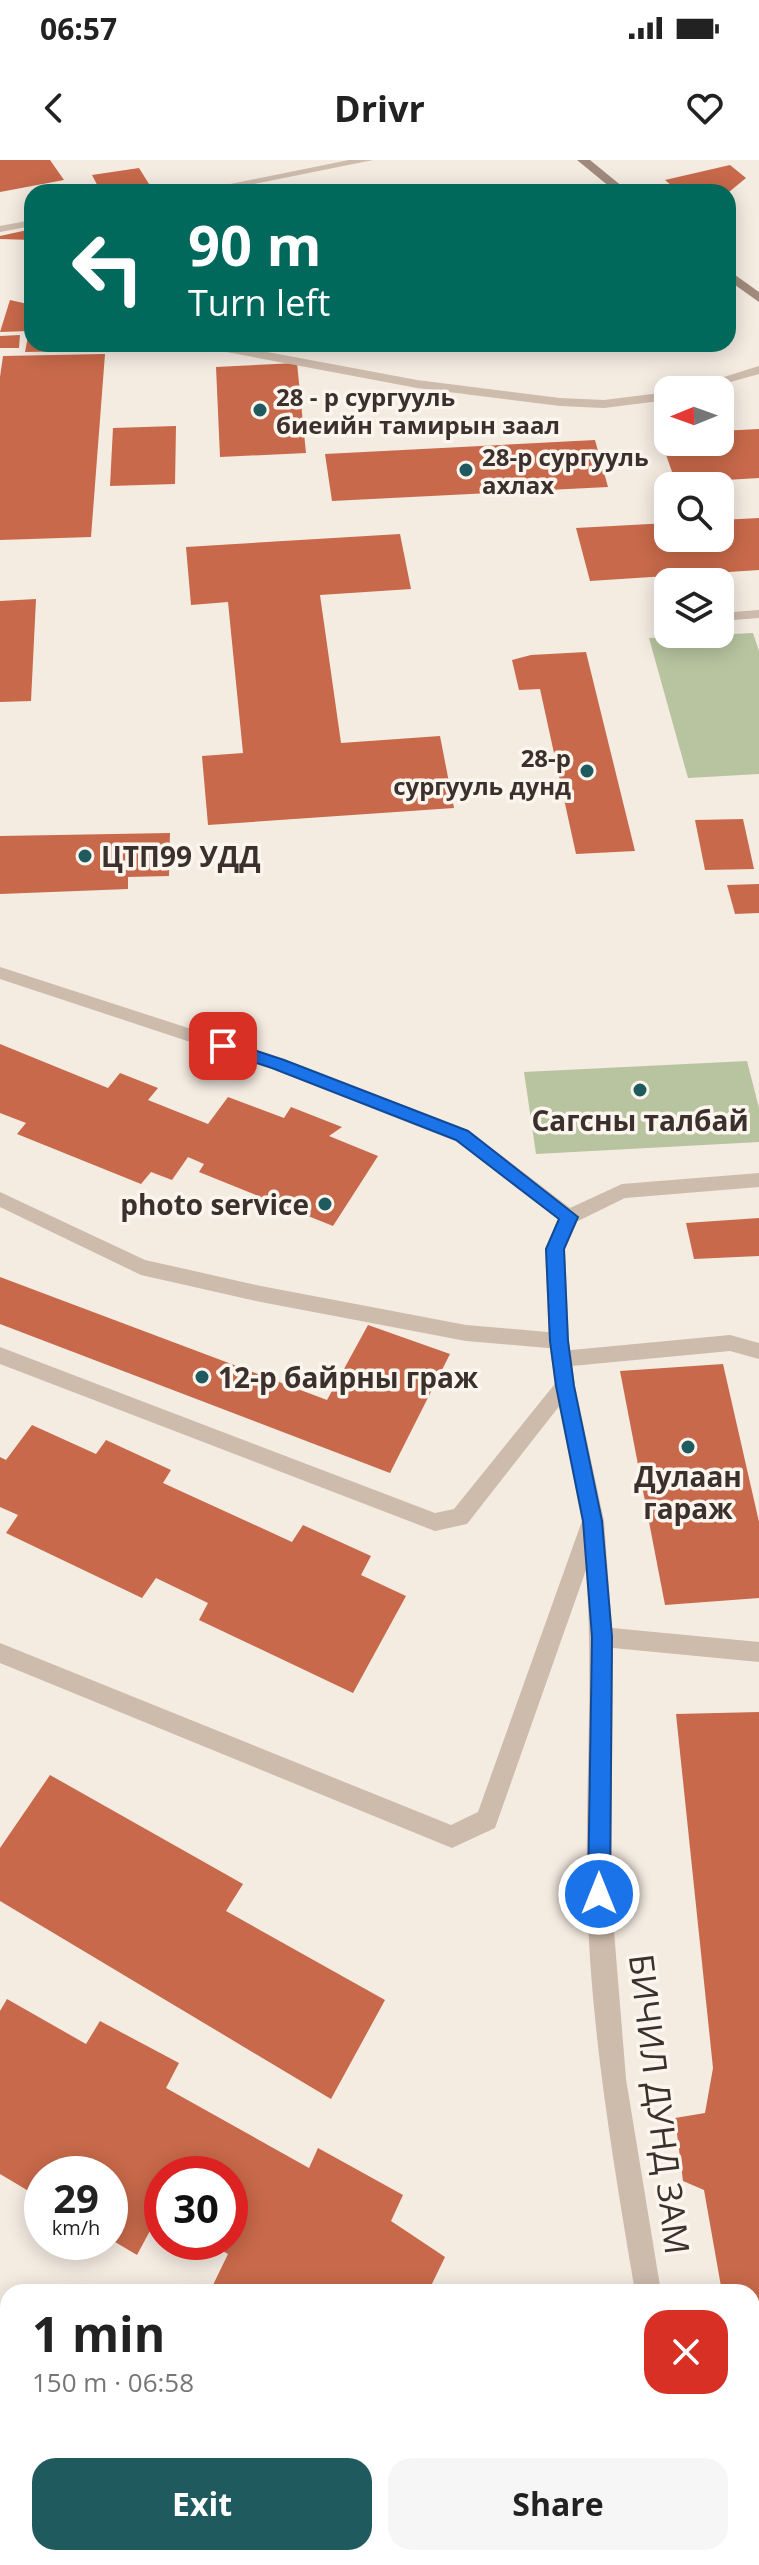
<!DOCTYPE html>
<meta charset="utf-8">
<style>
:root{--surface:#fff;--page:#f6f6f6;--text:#222;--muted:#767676;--accent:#1f5a5e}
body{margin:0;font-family:"Open Sans",sans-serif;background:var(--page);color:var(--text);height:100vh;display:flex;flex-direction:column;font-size:30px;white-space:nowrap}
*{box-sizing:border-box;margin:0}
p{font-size:26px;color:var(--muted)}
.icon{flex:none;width:44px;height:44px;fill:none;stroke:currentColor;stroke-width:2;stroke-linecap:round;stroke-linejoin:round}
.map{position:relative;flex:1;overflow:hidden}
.panel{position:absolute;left:0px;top:2124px;width:760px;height:282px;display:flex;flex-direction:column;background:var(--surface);border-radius:24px 24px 0 0;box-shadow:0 4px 20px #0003}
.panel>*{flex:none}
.guide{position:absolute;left:24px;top:24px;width:712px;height:168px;border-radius:24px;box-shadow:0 4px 20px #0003;background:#00695c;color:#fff;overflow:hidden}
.needle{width:52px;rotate:269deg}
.buttons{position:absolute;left:654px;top:216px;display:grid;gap:16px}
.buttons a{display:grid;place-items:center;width:80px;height:80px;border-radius:16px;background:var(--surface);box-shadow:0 4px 20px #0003;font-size:40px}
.speed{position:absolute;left:24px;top:1996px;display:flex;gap:16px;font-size:40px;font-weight:700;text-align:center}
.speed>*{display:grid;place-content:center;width:104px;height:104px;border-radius:50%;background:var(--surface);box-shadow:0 4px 20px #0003;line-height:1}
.speed small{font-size:20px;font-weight:400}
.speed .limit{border:12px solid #d22;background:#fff;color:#111}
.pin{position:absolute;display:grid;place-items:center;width:68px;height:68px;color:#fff;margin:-34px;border-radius:16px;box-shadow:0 4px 12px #0006}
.me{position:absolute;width:88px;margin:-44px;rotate:0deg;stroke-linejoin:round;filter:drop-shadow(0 0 6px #0008)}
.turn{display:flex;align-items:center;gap:28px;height:168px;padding:0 32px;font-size:36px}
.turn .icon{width:104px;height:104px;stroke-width:2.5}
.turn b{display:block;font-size:56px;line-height:68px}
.round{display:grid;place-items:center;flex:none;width:84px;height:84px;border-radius:24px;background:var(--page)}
.summary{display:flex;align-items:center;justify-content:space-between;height:136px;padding:0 32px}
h1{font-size:48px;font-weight:700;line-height:60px}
.cta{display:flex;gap:16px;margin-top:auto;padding:16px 32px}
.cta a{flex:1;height:92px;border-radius:24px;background:var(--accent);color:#fff;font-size:32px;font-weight:700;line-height:92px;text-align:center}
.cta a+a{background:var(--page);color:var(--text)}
.status{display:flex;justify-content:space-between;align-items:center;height:56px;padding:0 40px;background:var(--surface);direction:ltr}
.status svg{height:22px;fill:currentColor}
header{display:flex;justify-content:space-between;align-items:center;height:104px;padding:0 32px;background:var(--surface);font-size:36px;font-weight:700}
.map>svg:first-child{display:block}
.green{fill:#b8c4a0}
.building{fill:#c8694b}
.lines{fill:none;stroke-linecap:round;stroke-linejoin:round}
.lane{fill:#cdbbac;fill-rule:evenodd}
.street{fill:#cdbbac;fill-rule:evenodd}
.secondary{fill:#a18a7d;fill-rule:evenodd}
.route{fill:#1a73e8;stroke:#114b97;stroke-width:2}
.poi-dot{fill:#1f5a5e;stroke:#fbf5ee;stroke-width:3}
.labels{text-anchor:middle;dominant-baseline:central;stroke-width:7;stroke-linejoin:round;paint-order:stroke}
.far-poi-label{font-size:24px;font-weight:bold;fill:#3b302b;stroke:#fbf5ee;text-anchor:start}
.poi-label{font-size:28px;font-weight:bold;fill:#3b302b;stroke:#fbf5ee;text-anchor:start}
.near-street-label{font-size:34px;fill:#3b302b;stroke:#fbf5ee}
</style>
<div class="status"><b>06:57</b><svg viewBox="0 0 49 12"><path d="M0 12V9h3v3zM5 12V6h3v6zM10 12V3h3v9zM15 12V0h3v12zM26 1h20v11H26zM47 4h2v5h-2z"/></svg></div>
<header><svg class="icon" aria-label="back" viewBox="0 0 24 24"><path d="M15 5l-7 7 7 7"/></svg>Drivr<svg class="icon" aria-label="heart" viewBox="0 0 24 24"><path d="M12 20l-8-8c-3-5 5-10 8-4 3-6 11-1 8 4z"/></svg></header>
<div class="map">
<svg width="759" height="2405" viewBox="0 0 759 2405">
<rect width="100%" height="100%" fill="#f4ebe1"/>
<g class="green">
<polygon points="753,473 759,491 759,614 688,618 649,478"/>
<polygon points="747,901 759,948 759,982 536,994 524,912"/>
</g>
<g class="building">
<polygon points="0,0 50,0 64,20 0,32"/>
<polygon points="730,5 746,18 729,32 679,32 665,20"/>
<polygon points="139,8 149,24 101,32 92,15"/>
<polygon points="32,69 32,80 0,79 0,76"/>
<polygon points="10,140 32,145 32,184 82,184 79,191 25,192 29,171 0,172"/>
<polygon points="20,175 19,188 0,188 0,176"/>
<polygon points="105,194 91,377 0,380 0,217 3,196"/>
<polygon points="297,203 306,293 220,297 216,207"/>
<polygon points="176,266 175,324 110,326 113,268"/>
<polygon points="759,269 759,318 676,323 659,275 668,274 668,282 720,282 720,271"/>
<polygon points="595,280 608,327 332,341 325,294"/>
<polygon points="759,358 759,410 590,421 576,368 668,363 668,378 720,378 720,360"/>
<polygon points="400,374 411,429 320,435 341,583 440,576 454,648 208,665 202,596 243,593 228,442 191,445 186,387"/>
<polygon points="36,439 31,541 0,542 0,441"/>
<polygon points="586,492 635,691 576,694 540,529 519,530 512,500 531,495"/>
<polygon points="743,659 754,709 705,710 695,660"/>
<polygon points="170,673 169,716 128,717 128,729 0,734 0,676"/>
<polygon points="759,724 759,753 735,754 727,725"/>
<polygon points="0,884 108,928 120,913 158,928 148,940 208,964 228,937 284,958 291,947 342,967 329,976 378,996 333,1066 199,1012 204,1004 188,997 172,1020 151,1012 141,1024 17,974 26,963 0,953"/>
<polygon points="759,1058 759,1096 694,1099 686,1063"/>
<polygon points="0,1117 327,1240 368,1165 450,1194 390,1313 0,1164"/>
<polygon points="723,1204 759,1362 759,1438 665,1445 620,1211"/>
<polygon points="32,1265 96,1294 106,1280 171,1310 163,1323 292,1382 303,1365 371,1396 361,1415 406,1436 353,1533 199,1460 208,1443 156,1418 142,1438 6,1373 18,1355 0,1347 0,1297 6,1300"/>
<polygon points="759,1552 759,2338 757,2338 752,2307 752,2132 722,2132 704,2030 683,2021 675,1958 705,1953 713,1908 676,1554"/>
<polygon points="50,1615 243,1724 226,1751 385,1840 331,1939 0,1741 0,1688"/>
<polygon points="7,1839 86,1884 100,1861 179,1903 166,1928 309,2008 318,1988 403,2035 391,2061 445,2097 428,2132 225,2132 213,2125 228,2094 207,2082 230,2082 230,2014 162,2014 162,2056 159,2054 137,2095 110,2079 110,2014 42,2014 42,2039 0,2014 0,1851"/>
<polygon points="8,2334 8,2398 51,2398 51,2405 0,2405 0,2335"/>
</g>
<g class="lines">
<g class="lane">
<polygon points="199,184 225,184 417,220 560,238 604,240 668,232 668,240 604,248 560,246 417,228 205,188"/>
<polygon points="759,206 759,214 702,230 682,230"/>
<polygon points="759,450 759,458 720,461 720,453"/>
<polygon points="0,1032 145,1100 261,1126 466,1165 559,1173 566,1175 569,1181 566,1187 559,1189 466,1181 261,1142 141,1115 0,1047"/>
<polygon points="730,1175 759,1183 759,1199 730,1191 561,1207 554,1205 551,1199 554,1193 561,1191"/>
<polygon points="0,1187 435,1353 454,1349 558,1220 565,1218 572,1220 575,1226 467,1364 435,1371 0,1204"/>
</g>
<g class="street">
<polygon points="349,0 373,0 215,32 191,32"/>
<polygon points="32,60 32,66 0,72 0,66"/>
<path d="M 0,807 L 284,899 L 468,970 L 570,1048 L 622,1024 L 759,1013 L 759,1027 L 625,1038 L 576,1062 L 565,1089 L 569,1181 L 575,1226 L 604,1361 L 612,1468 L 759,1482 L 759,1502 L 613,1488 L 611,1734 L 626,1919 L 661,2132 L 635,2132 C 613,2000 590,1867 587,1733 C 585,1625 594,1518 586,1410 L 495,1668 L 452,1688 L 0,1503 L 0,1483 L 451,1665 L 478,1652 L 582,1361 L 555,1226 L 549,1181 L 545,1089 L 559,1059 L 456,980 L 272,909 L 0,819 Z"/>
<polygon points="0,2184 8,2186 8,2214 0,2212"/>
<polygon points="319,2398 356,2398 358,2405 321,2405"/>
<polygon points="678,2398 706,2398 707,2405 679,2405"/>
</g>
<g class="secondary">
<polygon points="577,0 590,0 629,32 616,32"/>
<polygon points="728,110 759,132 759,142 728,120"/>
</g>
</g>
<polygon class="route" points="223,880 284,900 468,971 578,1057 564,1089 568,1181 574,1226 602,1361 612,1477 610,1734 607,1742 599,1745 591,1742 588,1734 592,1477 583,1361 556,1226 550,1181 546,1089 559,1059 456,980 272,908 217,890 217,882"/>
<g class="poi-dot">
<circle cx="260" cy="250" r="8"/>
<circle cx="466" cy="310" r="8"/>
<circle cx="587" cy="611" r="8"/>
<circle cx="85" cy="696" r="8"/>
<circle cx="640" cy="930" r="8"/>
<circle cx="325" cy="1044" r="8"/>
<circle cx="202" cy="1217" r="8"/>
<circle cx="688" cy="1287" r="8"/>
</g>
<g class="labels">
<g class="far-poi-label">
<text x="276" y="236">28 - р сургууль<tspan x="276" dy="28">биеийн тамирын заал</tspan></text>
<text x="482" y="296">28-р сургууль<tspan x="482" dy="28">ахлах</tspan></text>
<text x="571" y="597" text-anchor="end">28-р<tspan x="571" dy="28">сургууль дунд</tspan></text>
</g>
<g class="poi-label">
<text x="101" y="696">ЦТП99 УДД</text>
<text x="640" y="960" text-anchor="middle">Сагсны талбай</text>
<text x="309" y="1044" text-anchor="end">photo service</text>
<text x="218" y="1217">12-р байрны граж</text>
<text x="688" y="1316" text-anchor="middle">Дулаан<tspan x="688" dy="32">гараж</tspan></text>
</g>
<g class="near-street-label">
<text transform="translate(660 1944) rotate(83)">БИЧИЛ ДУНД ЗАМ</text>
</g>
</g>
</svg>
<div class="buttons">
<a><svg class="needle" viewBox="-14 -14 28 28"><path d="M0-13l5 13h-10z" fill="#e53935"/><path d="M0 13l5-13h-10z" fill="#767676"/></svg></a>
<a><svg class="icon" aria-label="search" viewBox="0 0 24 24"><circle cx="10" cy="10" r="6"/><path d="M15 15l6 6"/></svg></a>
<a><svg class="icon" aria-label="layers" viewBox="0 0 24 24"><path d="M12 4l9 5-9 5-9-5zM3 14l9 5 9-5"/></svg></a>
</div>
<div class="speed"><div>29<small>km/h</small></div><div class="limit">30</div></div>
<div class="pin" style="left:223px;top:886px;background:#d93025"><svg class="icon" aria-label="arrive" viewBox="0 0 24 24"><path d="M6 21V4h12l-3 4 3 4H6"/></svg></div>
<svg class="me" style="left:599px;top:1734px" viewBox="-20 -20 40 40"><circle r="17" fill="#1a73e8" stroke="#fff" stroke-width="3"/><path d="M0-11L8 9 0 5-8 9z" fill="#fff"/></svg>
<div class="guide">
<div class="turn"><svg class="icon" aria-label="left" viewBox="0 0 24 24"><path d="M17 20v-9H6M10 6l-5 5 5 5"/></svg><div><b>90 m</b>Turn left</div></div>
</div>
<section class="panel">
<div class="summary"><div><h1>1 min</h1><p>150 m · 06:58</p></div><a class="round" style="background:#d93025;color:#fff"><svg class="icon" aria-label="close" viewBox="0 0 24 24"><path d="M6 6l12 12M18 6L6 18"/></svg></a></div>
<div class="cta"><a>Exit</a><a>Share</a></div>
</section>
</div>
